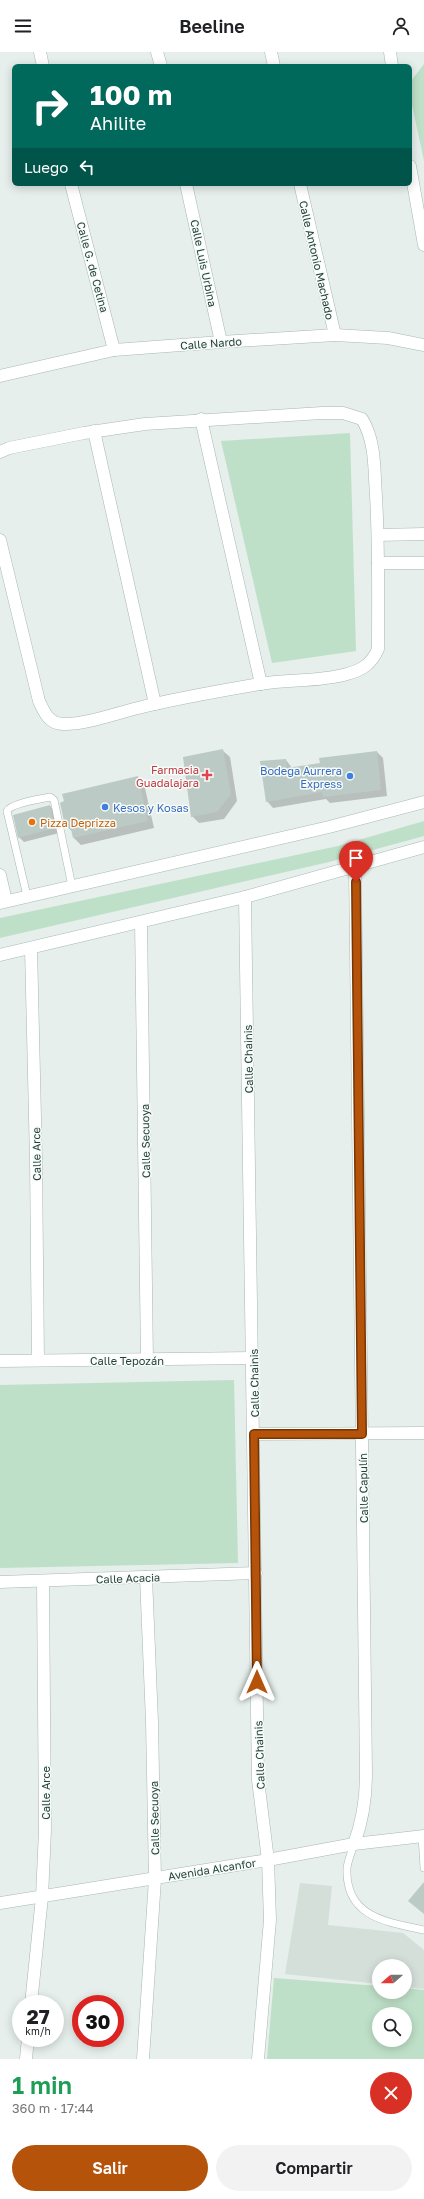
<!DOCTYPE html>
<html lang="es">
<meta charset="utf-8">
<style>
:root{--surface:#fff;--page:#f2f2f2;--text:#202124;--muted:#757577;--accent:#b45309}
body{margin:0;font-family:"Golos Text",sans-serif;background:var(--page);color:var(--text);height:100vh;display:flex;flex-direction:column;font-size:15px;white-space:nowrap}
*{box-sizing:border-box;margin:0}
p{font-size:13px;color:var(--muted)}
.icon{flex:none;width:22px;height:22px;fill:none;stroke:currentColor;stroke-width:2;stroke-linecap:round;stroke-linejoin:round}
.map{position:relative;height:2007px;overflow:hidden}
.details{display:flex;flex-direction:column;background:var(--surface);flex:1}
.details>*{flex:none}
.hud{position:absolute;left:12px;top:12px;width:400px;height:122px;border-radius:6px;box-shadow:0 2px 10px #0003;background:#00695c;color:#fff;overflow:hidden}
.needle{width:26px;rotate:250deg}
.buttons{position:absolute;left:372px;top:1907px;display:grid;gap:8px}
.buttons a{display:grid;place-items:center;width:40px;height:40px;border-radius:50%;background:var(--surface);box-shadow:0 2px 10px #0003;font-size:20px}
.speed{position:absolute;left:12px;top:1943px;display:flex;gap:8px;font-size:20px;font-weight:700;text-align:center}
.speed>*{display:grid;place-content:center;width:52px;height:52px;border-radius:50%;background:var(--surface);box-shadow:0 2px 10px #0003;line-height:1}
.speed small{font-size:10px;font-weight:400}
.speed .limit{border:6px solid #d22;background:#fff;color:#111}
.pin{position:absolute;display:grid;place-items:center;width:34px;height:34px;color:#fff;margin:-41px -17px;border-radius:50% 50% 50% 0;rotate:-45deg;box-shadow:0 0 4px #0007}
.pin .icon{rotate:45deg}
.me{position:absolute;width:44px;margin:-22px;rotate:0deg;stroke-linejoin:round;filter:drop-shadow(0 0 3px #0008)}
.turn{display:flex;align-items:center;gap:14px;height:84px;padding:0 12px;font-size:18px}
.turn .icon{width:52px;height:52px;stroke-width:2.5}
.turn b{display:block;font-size:28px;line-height:34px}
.then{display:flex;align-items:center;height:38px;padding:0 12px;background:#0003;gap:8px;font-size:15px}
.round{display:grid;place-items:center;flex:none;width:42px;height:42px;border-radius:21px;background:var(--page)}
.head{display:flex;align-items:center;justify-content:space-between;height:68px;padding:0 12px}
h1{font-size:24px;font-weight:600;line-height:30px;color:#1e9e55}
.cta{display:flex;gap:8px;margin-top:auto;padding:8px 12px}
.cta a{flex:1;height:46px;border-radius:24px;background:var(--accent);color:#fff;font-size:16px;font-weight:600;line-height:46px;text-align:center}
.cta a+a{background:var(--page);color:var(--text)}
header{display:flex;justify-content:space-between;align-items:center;height:52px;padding:0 12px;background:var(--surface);font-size:18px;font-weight:600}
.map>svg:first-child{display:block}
.built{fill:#d4dfda}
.green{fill:#bfe0c8;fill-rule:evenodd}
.shadow{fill:#0003}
.building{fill:#bbcac4}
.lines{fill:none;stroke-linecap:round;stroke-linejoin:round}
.lane-casing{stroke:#a8b8b2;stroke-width:8}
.street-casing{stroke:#a8b8b2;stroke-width:13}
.secondary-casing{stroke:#a4bbb3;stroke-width:13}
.lane{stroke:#fff;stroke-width:7}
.street{stroke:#fff;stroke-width:12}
.secondary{stroke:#fff;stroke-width:12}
.route-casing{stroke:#753606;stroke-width:10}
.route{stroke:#b45309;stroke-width:7}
.health-dot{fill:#e0444e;stroke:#f7fbf9;stroke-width:1.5}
.shop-dot{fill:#3f7fe0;stroke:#f7fbf9;stroke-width:1.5}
.food-dot{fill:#e8710a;stroke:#f7fbf9;stroke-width:1.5}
.labels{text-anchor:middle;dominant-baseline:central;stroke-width:3;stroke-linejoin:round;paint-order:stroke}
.street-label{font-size:11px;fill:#24423a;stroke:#f7fbf9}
.health-label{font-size:11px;fill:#be3a42;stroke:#f7fbf9;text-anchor:end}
.shop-label{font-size:11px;fill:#366cbe;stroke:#f7fbf9;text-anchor:end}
.food-label{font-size:11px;fill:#c56008;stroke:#f7fbf9;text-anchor:start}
</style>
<header><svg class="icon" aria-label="menu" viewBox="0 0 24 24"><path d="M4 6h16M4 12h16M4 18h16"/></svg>Beeline<svg class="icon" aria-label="person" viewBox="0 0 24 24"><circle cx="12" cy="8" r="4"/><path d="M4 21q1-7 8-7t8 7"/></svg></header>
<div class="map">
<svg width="424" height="2007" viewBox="0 0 424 2007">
<rect width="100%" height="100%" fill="#e6efeb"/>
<polygon class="built" points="300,1831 332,1834 328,1873 403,1881 424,1898 424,1937 405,1935 405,1914 379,1914 379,1932 285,1922"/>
<g class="green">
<polygon points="424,12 424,109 411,48 411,29"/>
<polygon points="350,381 356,599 272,611 221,389"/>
<polygon points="424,769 424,784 329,810 0,886 0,866 338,794"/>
<polygon points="234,1328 238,1511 0,1516 0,1333"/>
<path d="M 274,1926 L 379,1934 L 379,1940 L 405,1940 L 405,1936 L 424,1938 L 424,2007 L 267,2007 ZM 379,1962 L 405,1962 L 405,1988 L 379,1988 Z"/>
</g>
<g class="shadow">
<polygon points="223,699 230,705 237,749 224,767 199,771 192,764"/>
<polygon points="377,700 383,706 387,744 330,751 326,747 273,756 267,749 286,708 292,716 321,712"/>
<polygon points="137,725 144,732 154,776 81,793 74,786 73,780 65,773"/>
<polygon points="50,754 54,759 59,781 24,790 19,785"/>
</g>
<g class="building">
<polygon points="223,697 231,742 217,760 191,765 183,705"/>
<polygon points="377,699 381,738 323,745 322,740 266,750 260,709 286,707 287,716 320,711 319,706"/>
<polygon points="138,724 148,769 73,786 70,772 65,774 60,751 64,749 62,742"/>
<polygon points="50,753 55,776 18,786 13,763"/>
<polygon points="424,1830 424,1862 408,1849"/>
</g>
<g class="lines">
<defs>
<g id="lane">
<path d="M 27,844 L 7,759 C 11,751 41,747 50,745 L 54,748 L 72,834"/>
<polyline points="422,1784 424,1816"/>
<path d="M 354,1792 C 352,1799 348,1808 347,1816 C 345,1865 386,1870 424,1878"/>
</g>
<g id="street">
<polyline points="40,0 43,14"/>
<polyline points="157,0 161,14"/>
<polyline points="271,0 274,14"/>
<polyline points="71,132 114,298"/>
<polyline points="186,132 221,290"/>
<polyline points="300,132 335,283"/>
<polyline points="0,324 114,298 221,290 335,283 388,286 424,293"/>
<polyline points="201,367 261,632"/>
<polyline points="94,379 155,652"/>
<path d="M 0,400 L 9,396 L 84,381 L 145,372 L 322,361 L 343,361 L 362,367 C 376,390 374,418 376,444 C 379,495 378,546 378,597 C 372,611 363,618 347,622 C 320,630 288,627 260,632 C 219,639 178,646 138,656 C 117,661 84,673 63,672 C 49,672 44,660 39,649 L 0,488"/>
<polyline points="378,483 424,482"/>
<polyline points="378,511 424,511"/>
<polyline points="0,823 6,849"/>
<polyline points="245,845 258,1728 268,1808 270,1868 258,2007"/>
<polyline points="141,870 147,1308"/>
<polyline points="31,896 36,1108 38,1308"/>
<polyline points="0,1309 253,1306"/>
<polyline points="254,1382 424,1381"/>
<polyline points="0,1530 256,1521"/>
<path d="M 354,1792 C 363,1768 366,1747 366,1722 L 355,815"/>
<polyline points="0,1851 268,1808 354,1792 424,1784"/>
<polyline points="31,1952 42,1845 45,1778 43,1529"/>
<polyline points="26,2007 28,1986"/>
<polyline points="143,2007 155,1827 152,1670 146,1525"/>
</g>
<g id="secondary">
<polyline points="390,0 392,14"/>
<polyline points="410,114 424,193"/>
<polyline points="0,851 329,775 424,750"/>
<polyline points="0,903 245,845 424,795"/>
</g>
</defs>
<use href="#lane" class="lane-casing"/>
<use href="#street" class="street-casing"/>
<use href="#secondary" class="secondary-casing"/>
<use href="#lane" class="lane"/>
<use href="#street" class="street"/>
<use href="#secondary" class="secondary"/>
</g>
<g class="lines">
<defs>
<polyline id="route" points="257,1630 254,1382 362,1382 356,830"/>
</defs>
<use href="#route" class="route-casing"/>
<use href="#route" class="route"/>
</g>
<path class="health-dot" d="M205 717h4v4h4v4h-4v4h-4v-4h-4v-4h4z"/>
<g class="shop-dot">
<circle cx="350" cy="724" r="4"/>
<circle cx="105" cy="755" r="4"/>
</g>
<circle class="food-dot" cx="32" cy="770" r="4"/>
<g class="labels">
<g class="street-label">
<text transform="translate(317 208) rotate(77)">Calle Antonio Machado</text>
<text transform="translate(204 211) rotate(78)">Calle Luis Urbina</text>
<text transform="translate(93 215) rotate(75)">Calle G. de Cetina</text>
<text transform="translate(211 291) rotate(-4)">Calle Nardo</text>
<text transform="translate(248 1007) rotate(-91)">Calle Chainis</text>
<text transform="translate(145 1089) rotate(-91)">Calle Secuoya</text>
<text transform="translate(36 1102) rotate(-91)">Calle Arce</text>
<text x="127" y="1308">Calle Tepozán</text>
<text transform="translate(254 1331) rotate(-91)">Calle Chainis</text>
<text transform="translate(363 1436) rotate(-91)">Calle Capulín</text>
<text transform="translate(128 1526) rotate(-2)">Calle Acacia</text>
<text transform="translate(259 1703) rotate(-92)">Calle Chainis</text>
<text transform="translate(45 1741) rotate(-90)">Calle Arce</text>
<text transform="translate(154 1766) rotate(-91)">Calle Secuoya</text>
<text transform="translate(212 1817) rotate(-9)">Avenida Alcanfor</text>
</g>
<g class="health-label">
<text x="199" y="717">Farmacia<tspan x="199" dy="13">Guadalajara</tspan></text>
</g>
<g class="shop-label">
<text x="342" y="718">Bodega Aurrera<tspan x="342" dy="13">Express</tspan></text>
<text x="113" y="755" text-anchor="start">Kesos y Kosas</text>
</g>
<g class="food-label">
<text x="40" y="770">Pizza Deprizza</text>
</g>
</g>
</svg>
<div class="buttons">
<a><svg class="needle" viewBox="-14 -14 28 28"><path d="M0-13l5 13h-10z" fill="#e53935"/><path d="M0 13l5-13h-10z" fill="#757577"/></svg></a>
<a><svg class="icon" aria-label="search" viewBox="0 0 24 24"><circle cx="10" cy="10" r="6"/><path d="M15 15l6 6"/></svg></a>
</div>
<div class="speed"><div>27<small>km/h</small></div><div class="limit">30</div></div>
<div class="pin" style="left:356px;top:830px;background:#d93025"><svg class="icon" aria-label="arrive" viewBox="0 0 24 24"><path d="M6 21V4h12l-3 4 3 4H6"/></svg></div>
<svg class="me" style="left:257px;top:1630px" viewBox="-20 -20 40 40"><path d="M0-17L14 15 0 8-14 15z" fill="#b45309" stroke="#fff" stroke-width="4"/></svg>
<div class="hud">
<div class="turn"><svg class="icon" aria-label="right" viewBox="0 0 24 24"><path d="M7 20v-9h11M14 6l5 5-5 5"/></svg><div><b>100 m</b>Ahilite</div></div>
<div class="then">Luego<svg class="icon" aria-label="left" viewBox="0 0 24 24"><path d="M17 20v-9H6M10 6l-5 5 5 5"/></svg></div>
</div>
</div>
<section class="details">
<div class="head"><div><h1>1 min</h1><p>360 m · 17:44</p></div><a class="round" style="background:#d93025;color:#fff"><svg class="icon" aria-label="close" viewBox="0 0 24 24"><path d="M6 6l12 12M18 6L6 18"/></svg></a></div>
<div class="cta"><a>Salir</a><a>Compartir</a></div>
</section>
